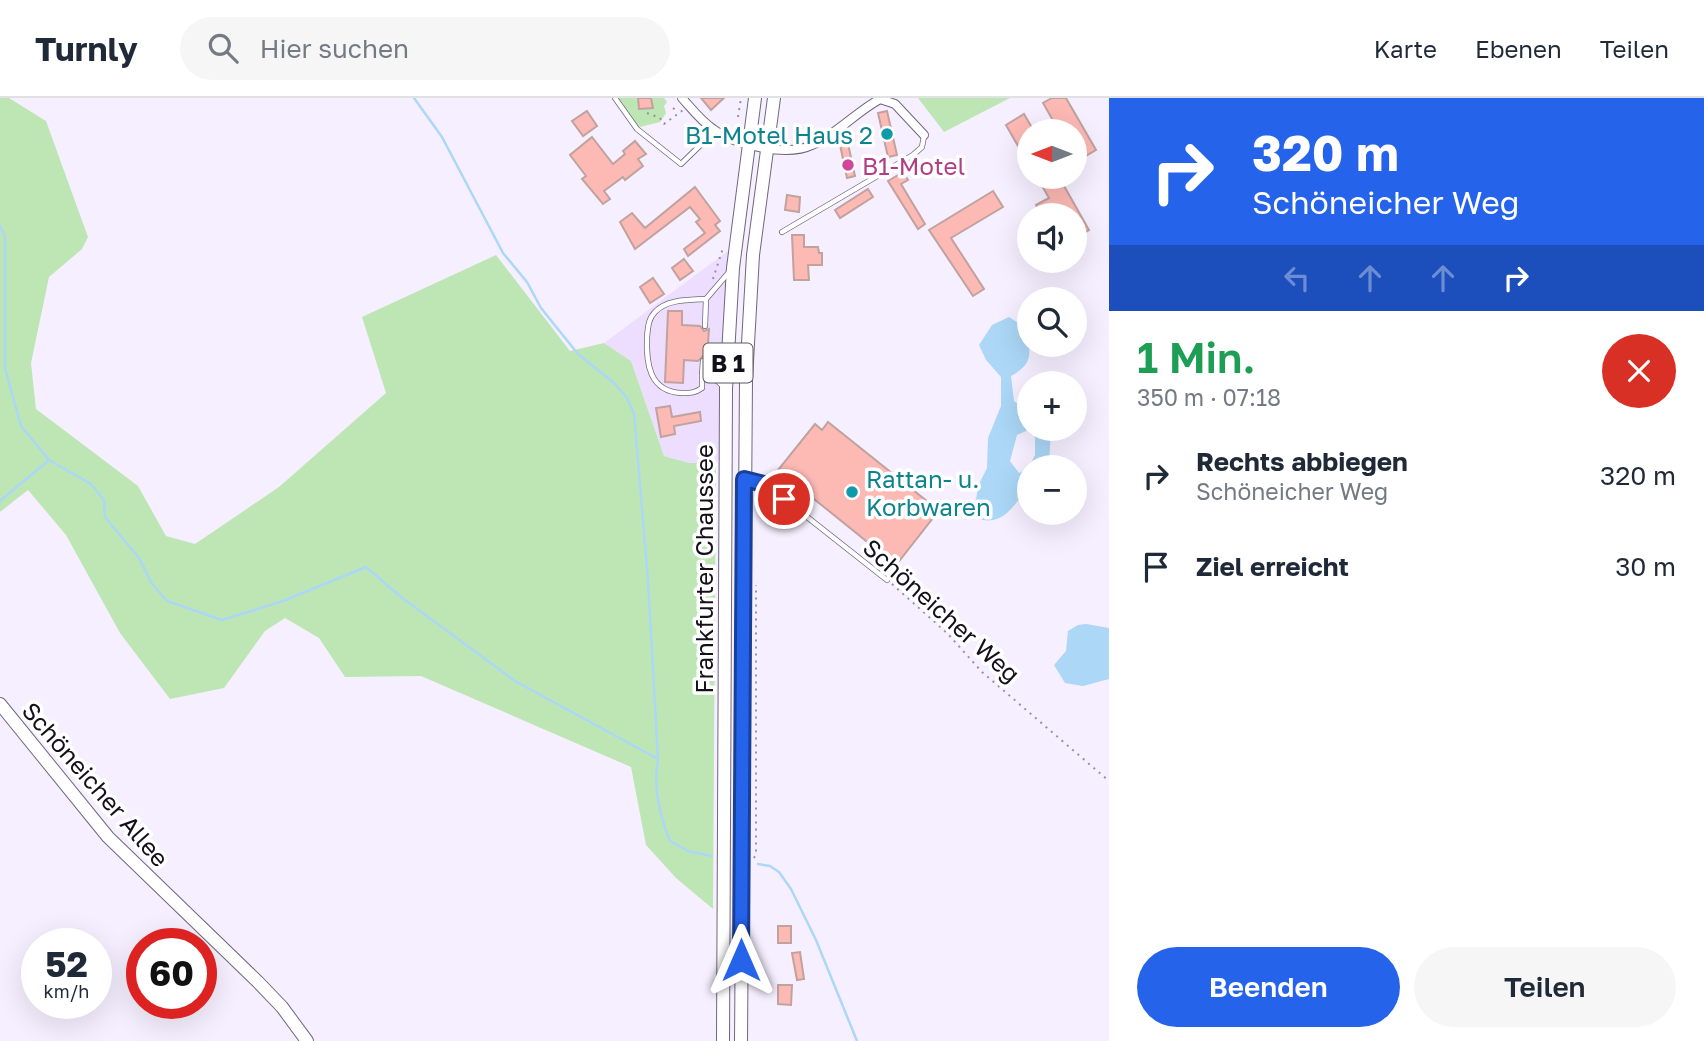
<!DOCTYPE html>
<html lang="de">
<meta charset="utf-8">
<style>
:root{--surface:#fff;--page:#f6f6f7;--text:#1f2937;--muted:#747a83;--line:#e0e1e3;--accent:#2563eb}
body{margin:0;font-family:"Golos Text",sans-serif;background:var(--page);color:var(--text);height:100vh;display:flex;flex-direction:column;font-size:26px;white-space:nowrap}
*{box-sizing:border-box;margin:0}
p{font-size:23px;color:var(--muted)}
.icon{flex:none;width:38px;height:38px;fill:none;stroke:currentColor;stroke-width:2;stroke-linecap:round;stroke-linejoin:round}
.map{position:relative;flex:1;overflow:hidden}
.drawer{display:flex;flex-direction:column;background:var(--surface);width:595px}
.drawer>*{flex:none}
.top-card{background:#2563eb;color:#fff;overflow:hidden}
.needle{width:46px;rotate:270deg}
.controls{position:absolute;left:1017px;top:21px;display:grid;gap:14px}
.controls a{display:grid;place-items:center;width:70px;height:70px;border-radius:50%;background:var(--surface);box-shadow:0 7px 28px #0002;font-size:35px}
.speed{position:absolute;left:21px;top:830px;display:flex;gap:14px;font-size:35px;font-weight:700;text-align:center}
.speed>*{display:grid;place-content:center;width:91px;height:91px;border-radius:50%;background:var(--surface);box-shadow:0 7px 28px #0002;line-height:1}
.speed small{font-size:18px;font-weight:400}
.speed .limit{border:10px solid #d22;background:#fff;color:#111}
.pin{position:absolute;display:grid;place-items:center;width:60px;height:60px;color:#fff;margin:-30px;border:4px solid #fff;border-radius:50%;box-shadow:0 2px 7px #0007}
.me{position:absolute;width:77px;margin:-38px;rotate:0deg;stroke-linejoin:round;filter:drop-shadow(0 0 5px #0008)}
.turn{display:flex;align-items:center;gap:24px;height:147px;padding:0 28px;font-size:32px}
.turn .icon{width:91px;height:91px;stroke-width:2.5}
.turn b{display:block;font-size:49px;line-height:60px}
.lanes{display:flex;align-items:center;height:66px;padding:0 28px;background:#0003;justify-content:center;gap:35px;direction:ltr}
.lanes .off{opacity:.35}
.round{display:grid;place-items:center;flex:none;width:74px;height:74px;border-radius:37px;background:var(--page)}
.headline{display:flex;align-items:center;justify-content:space-between;height:119px;padding:0 28px}
h1{font-size:42px;font-weight:600;line-height:52px;color:#1e9e55}
.cta{display:flex;gap:14px;margin-top:auto;padding:14px 28px}
.cta a{flex:1;height:80px;border-radius:42px;background:var(--accent);color:#fff;font-size:28px;font-weight:600;line-height:80px;text-align:center}
.cta a+a{background:var(--page);color:var(--text)}
ul{padding:0;list-style:none}
li{display:flex;align-items:center;gap:21px;height:91px;padding:0 28px}
li div{flex:1}
li b{display:block;font-size:26px}
li em{font-style:normal}
header{display:flex;align-items:center;gap:42px;box-sizing:border-box;height:98px;padding:0 35px;background:var(--surface);border-bottom:2px solid var(--line)}
header strong{font-size:33px}
nav{display:flex;gap:38px;margin-inline-start:auto;font-size:24px}
.search{width:490px;height:63px;background:var(--page);display:flex;align-items:center;gap:18px;box-sizing:border-box;padding:0 24px;border-radius:38px;color:var(--muted);font-size:26px}
main{display:flex;flex:1;min-height:0}
.map>svg:first-child{display:block}
.built{fill:#eddeff}
.green{fill:#bee6b5}
.water{fill:#acd7f7}
.lines{fill:none;stroke-linecap:round;stroke-linejoin:round}
.stream{stroke:#acd7f7;stroke-width:2.5}
.building{fill:#fdb9b4;stroke:#c0a29f;stroke-width:2}
.lane-casing{stroke:#71677d;stroke-width:6}
.street-casing{stroke:#71677d;stroke-width:10}
.secondary-casing{stroke:#71677d;stroke-width:14}
.primary-casing{stroke:#71677d;stroke-width:14}
.path{stroke:#97919e;stroke-width:2;stroke-dasharray:2 5;stroke-linecap:butt}
.lane{stroke:#fff;stroke-width:4.5}
.street{stroke:#fff;stroke-width:8}
.secondary{stroke:#fff;stroke-width:12}
.primary{stroke:#fff;stroke-width:12}
.route-casing{stroke:#184099;stroke-width:18}
.route{stroke:#2563eb;stroke-width:12}
.culture-dot{fill:#0f9aa8;stroke:#fff;stroke-width:2.5}
.hotel-dot{fill:#d1479c;stroke:#fff;stroke-width:2.5}
.labels{text-anchor:middle;dominant-baseline:central;stroke-width:7;stroke-linejoin:round;paint-order:stroke}
.shield{fill:#fff;stroke:#5a585e;stroke-width:2}
.shield-label{font-size:23px;font-weight:bold;fill:#141019}
.culture-label{font-size:24px;fill:#0d838f;stroke:#fff;text-anchor:end}
.hotel-label{font-size:24px;fill:#b23c85;stroke:#fff;text-anchor:start}
.street-label{font-size:24px;fill:#141019;stroke:#fff}
</style>
<header>
<strong>Turnly</strong>
<div class="search"><svg class="icon" aria-label="search" viewBox="0 0 24 24"><circle cx="10" cy="10" r="6"/><path d="M15 15l6 6"/></svg>Hier suchen</div>
<nav><a>Karte</a><a>Ebenen</a><a>Teilen</a></nav>
</header>
<main>
<div class="map">
<svg width="1109" height="943" viewBox="0 0 1109 943">
<rect width="100%" height="100%" fill="#f6efff"/>
<polygon class="built" points="729,152 721,357 716,365 689,365 664,358 631,263 604,245"/>
<g class="green">
<polygon points="0,0 9,0 46,23 88,139 82,151 49,179 31,265 36,311 138,388 166,438 195,446 279,389 386,295 362,219 496,157 570,253 604,245 631,263 664,358 689,365 716,365 713,811 676,780 646,747 631,669 421,578 345,579 319,540 285,520 265,533 224,590 170,601 120,535 66,437 28,392 0,414"/>
<polygon points="618,0 664,0 667,4 664,8 666,15 660,24 640,29 622,11"/>
<polygon points="918,0 1010,0 944,34"/>
</g>
<g class="water">
<path d="M 1009,219 L 1026,230 C 1030,254 1035,265 1011,278 L 1014,303 L 1022,309 L 1029,310 L 1029,331 L 1051,331 L 1049,366 L 1046,369 L 1029,369 L 1035,357 L 1035,338 L 1028,332 L 1017,337 L 1010,363 L 1019,375 L 1029,369 L 1029,389 C 1013,407 1005,428 978,421 L 975,406 L 979,386 L 987,370 L 988,340 L 1001,308 L 1001,279 L 986,262 L 979,247 L 992,227 Z"/>
<polygon points="1086,526 1109,530 1109,581 1083,588 1065,585 1054,567 1066,553 1068,533 1078,527"/>
</g>
<g class="lines">
<g class="stream">
<path d="M 414,0 L 442,39 L 503,155 L 527,184 L 541,210 L 578,256 L 614,285 L 627,300 L 634,316 L 648,482 L 658,661 C 653,689 659,716 670,743 L 688,753 L 712,758"/>
<polyline points="0,128 5,139 5,270 21,328 49,362 91,386 104,402 105,419 139,460 152,486 167,503 222,522 283,503 366,469 401,499 515,583 658,661"/>
<polyline points="0,403 48,363"/>
<polyline points="758,766 770,768 779,774 791,791 816,842 857,943"/>
</g>
</g>
<g class="building">
<polygon points="638,0 651,0 653,10 639,11"/>
<polygon points="701,0 724,0 711,12"/>
<polygon points="1052,0 1066,0 1096,52 1074,65 1074,33 1059,33 1043,5"/>
<polygon points="587,13 597,28 583,38 572,23"/>
<polygon points="887,13 897,57 888,59 878,15"/>
<polygon points="1024,16 1034,33 1029,33 1029,67 1006,27"/>
<polygon points="592,39 613,66 625,56 623,53 635,43 646,56 638,61 643,68 625,82 623,79 604,93 610,101 603,106 582,81 586,78 570,57"/>
<polygon points="847,41 855,78 847,80 839,42"/>
<polygon points="903,74 908,82 901,86 925,126 918,131 888,83"/>
<polygon points="1037,79 1059,79 1089,132 1074,140 1074,117 1059,117 1056,111 1042,117 1036,107 1049,100"/>
<polygon points="695,89 720,123 715,127 720,133 688,158 684,151 705,135 696,124 700,121 690,109 635,151 620,124 632,115 645,130"/>
<polygon points="868,91 873,99 840,120 835,112"/>
<polygon points="993,93 1003,109 951,140 984,191 973,198 929,132"/>
<polygon points="787,97 800,99 799,114 785,112"/>
<polygon points="792,137 804,137 804,149 818,149 819,155 822,155 822,167 808,167 809,182 794,182"/>
<polygon points="684,161 693,173 680,182 672,170"/>
<polygon points="653,180 664,196 650,205 640,189"/>
<polygon points="668,213 682,213 682,227 700,228 704,233 709,231 707,260 703,258 698,263 684,262 683,285 665,284"/>
<polygon points="670,308 672,319 700,314 701,323 674,328 675,336 661,339 656,310"/>
<polygon points="828,324 933,408 927,416 933,420 896,467 778,372 815,326 822,332"/>
<rect x="778" y="828" width="13" height="17"/>
<polygon points="800,854 804,881 797,882 792,855"/>
<polygon points="778,887 792,887 791,907 778,906"/>
</g>
<g class="lines">
<defs>
<g id="lane">
<polyline points="615,0 637,31 681,66 715,33"/>
<polyline points="782,134 913,57 922,49 924,38"/>
<polyline points="705,228 706,201 730,173"/>
<polyline points="703,263 702,277 713,279 724,289"/>
<path d="M 702,277 L 702,290 C 695,295 691,295 682,295 C 649,294 646,265 647,239 C 648,230 648,221 655,214 C 667,201 689,202 706,201"/>
<polyline points="746,381 764,385 887,482"/>
</g>
<path id="street" d="M 682,0 C 692,11 701,23 713,31 C 735,47 787,59 812,47 C 837,36 856,14 880,1 L 895,6 L 924,37"/>
<polyline id="secondary" points="0,606 108,739 258,884 282,909 307,943"/>
<g id="primary">
<polyline points="723,943 726,291 733,170 755,0"/>
<polyline points="741,943 746,281 753,157 774,0"/>
</g>
</defs>
<use href="#lane" class="lane-casing"/>
<use href="#street" class="street-casing"/>
<use href="#secondary" class="secondary-casing"/>
<use href="#primary" class="primary-casing"/>
<g class="path">
<polyline points="673,10 678,14"/>
<polyline points="647,15 660,20 664,26 683,12"/>
<polyline points="738,19 741,0"/>
<polyline points="713,181 723,150"/>
<polyline points="892,486 947,535 982,574 1109,683"/>
<polyline points="754,760 756,756 756,487"/>
</g>
<use href="#lane" class="lane"/>
<use href="#street" class="street"/>
<use href="#secondary" class="secondary"/>
<use href="#primary" class="primary"/>
</g>
<g class="lines">
<defs>
<polyline id="route" points="741,862 744,381 764,386 784,401"/>
</defs>
<use href="#route" class="route-casing"/>
<use href="#route" class="route"/>
</g>
<g class="culture-dot">
<circle cx="887" cy="36" r="7"/>
<circle cx="852" cy="394" r="7"/>
</g>
<circle class="hotel-dot" cx="848" cy="67" r="7"/>
<g class="labels">
<rect class="shield" x="703.5" y="245.5" width="49" height="39" rx="5"/>
<g class="shield-label">
<text x="728" y="265">B 1</text>
</g>
<g class="culture-label">
<text x="873" y="36">B1-Motel Haus 2</text>
<text x="866" y="380" text-anchor="start">Rattan- u.<tspan x="866" dy="28">Korbwaren</tspan></text>
</g>
<g class="hotel-label">
<text x="862" y="67">B1-Motel</text>
</g>
<g class="street-label">
<text transform="translate(703 471) rotate(-90)">Frankfurter Chaussee</text>
<text transform="translate(942 512) rotate(42)">Schöneicher Weg</text>
<text transform="translate(96 686) rotate(49)">Schöneicher Allee</text>
</g>
</g>
</svg>
<div class="controls">
<a><svg class="needle" viewBox="-14 -14 28 28"><path d="M0-13l5 13h-10z" fill="#e53935"/><path d="M0 13l5-13h-10z" fill="#747a83"/></svg></a>
<a><svg class="icon" aria-label="sound" viewBox="0 0 24 24"><path d="M4 9h4l5-4v14l-5-4H4zM17 9q2 3 0 6"/></svg></a>
<a><svg class="icon" aria-label="search" viewBox="0 0 24 24"><circle cx="10" cy="10" r="6"/><path d="M15 15l6 6"/></svg></a>
<a>+</a>
<a>−</a>
</div>
<div class="speed"><div>52<small>km/h</small></div><div class="limit">60</div></div>
<div class="pin" style="left:784px;top:401px;background:#d93025"><svg class="icon" aria-label="arrive" viewBox="0 0 24 24"><path d="M6 21V4h12l-3 4 3 4H6"/></svg></div>
<svg class="me" style="left:741px;top:862px" viewBox="-20 -20 40 40"><path d="M0-17L14 15 0 8-14 15z" fill="#2563eb" stroke="#fff" stroke-width="4"/></svg>
</div>
<section class="drawer">
<div class="top-card">
<div class="turn"><svg class="icon" aria-label="right" viewBox="0 0 24 24"><path d="M7 20v-9h11M14 6l5 5-5 5"/></svg><div><b>320 m</b>Schöneicher Weg</div></div>
<div class="lanes"><svg class="icon off" aria-label="left" viewBox="0 0 24 24"><path d="M17 20v-9H6M10 6l-5 5 5 5"/></svg><svg class="icon off" aria-label="ahead" viewBox="0 0 24 24"><path d="M12 20V5M6 11l6-6 6 6"/></svg><svg class="icon off" aria-label="ahead" viewBox="0 0 24 24"><path d="M12 20V5M6 11l6-6 6 6"/></svg><svg class="icon" aria-label="right" viewBox="0 0 24 24"><path d="M7 20v-9h11M14 6l5 5-5 5"/></svg></div>
</div>
<div class="headline"><div><h1>1 Min.</h1><p>350 m · 07:18</p></div><a class="round" style="background:#d93025;color:#fff"><svg class="icon" aria-label="close" viewBox="0 0 24 24"><path d="M6 6l12 12M18 6L6 18"/></svg></a></div>
<ul>
<li><svg class="icon" aria-label="right" viewBox="0 0 24 24"><path d="M7 20v-9h11M14 6l5 5-5 5"/></svg><div><b>Rechts abbiegen</b><p>Schöneicher Weg</p></div><em>320 m</em></li>
<li><svg class="icon" aria-label="arrive" viewBox="0 0 24 24"><path d="M6 21V4h12l-3 4 3 4H6"/></svg><div><b>Ziel erreicht</b></div><em>30 m</em></li>
</ul>
<div class="cta"><a>Beenden</a><a>Teilen</a></div>
</section>
</main>
